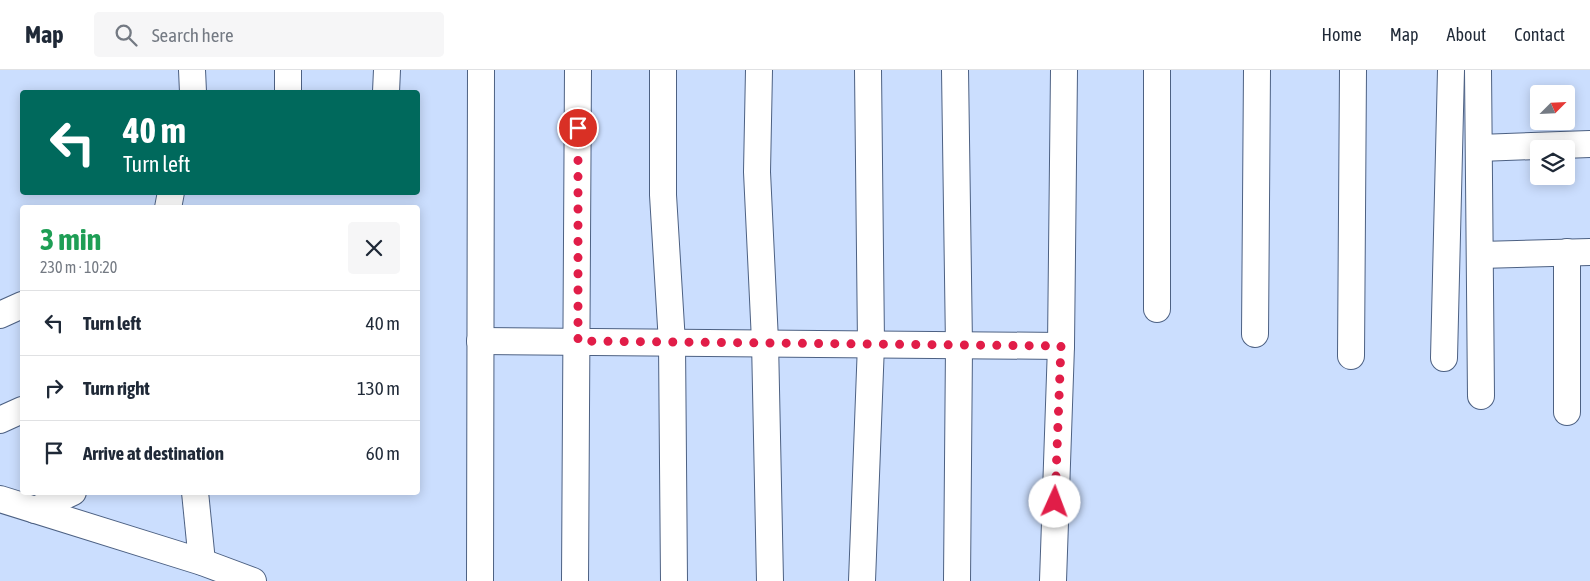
<!DOCTYPE html>
<meta charset="utf-8">
<style>
:root{--surface:#fff;--page:#f6f6f7;--text:#1f2937;--muted:#747a83;--line:#e0e1e3}
body{margin:0;font-family:"Asap Condensed",sans-serif;background:var(--page);color:var(--text);height:100vh;display:flex;flex-direction:column;font-size:19px;white-space:nowrap}
*{box-sizing:border-box;margin:0}
p{font-size:16px;color:var(--muted)}
.icon{flex:none;width:28px;height:28px;fill:none;stroke:currentColor;stroke-width:2;stroke-linecap:round;stroke-linejoin:round}
.map{position:relative;flex:1;overflow:hidden}
.drawer{position:absolute;left:20px;top:135px;width:400px;height:290px;display:flex;flex-direction:column;background:var(--surface);border-radius:5px;box-shadow:0 2px 12px #0003}
.drawer>*{flex:none}
.hud{position:absolute;left:20px;top:20px;width:400px;height:105px;border-radius:5px;box-shadow:0 2px 12px #0003;background:#00695c;color:#fff;overflow:hidden}
.needle{width:32px;rotate:66deg}
.controls{position:absolute;left:1530px;top:15px;display:grid;gap:10px}
.controls a{display:grid;place-items:center;width:45px;height:45px;border-radius:5px;background:var(--surface);box-shadow:0 2px 12px #0003;font-size:25px}
.pin{position:absolute;display:grid;place-items:center;width:42px;height:42px;color:#fff;margin:-21px;border:2px solid #fff;border-radius:50%;box-shadow:0 1px 5px #0007}
.me{position:absolute;width:55px;margin:-28px;rotate:2deg;stroke-linejoin:round;filter:drop-shadow(0 0 4px #0008)}
.turn{display:flex;align-items:center;gap:18px;height:105px;padding:0 20px;font-size:22px}
.turn .icon{width:65px;height:65px;stroke-width:2.5}
.turn b{display:block;font-size:35px;line-height:42px}
.round{display:grid;place-items:center;flex:none;width:52px;height:52px;border-radius:5px;background:var(--page)}
.head{display:flex;align-items:center;justify-content:space-between;height:85px;padding:0 20px}
h1{font-size:30px;font-weight:700;line-height:38px;color:#1e9e55}
ul{padding:0;list-style:none}
li{display:flex;align-items:center;gap:15px;height:65px;padding:0 20px;border-top:1px solid var(--line)}
li div{flex:1}
li b{display:block;font-size:19px}
li em{font-style:normal}
header{display:flex;align-items:center;gap:30px;box-sizing:border-box;height:70px;padding:0 25px;background:var(--surface);border-bottom:1px solid var(--line)}
header strong{font-size:24px}
nav{display:flex;gap:28px;margin-inline-start:auto;font-size:18px}
.search{width:350px;height:45px;background:var(--page);display:flex;align-items:center;gap:12px;box-sizing:border-box;padding:0 18px;border-radius:5px;color:var(--muted);font-size:19px}
.map>svg:first-child{display:block}
.lines{fill:none;stroke-linecap:round;stroke-linejoin:round}
.street-casing{stroke:#4d6183;stroke-width:28}
.street{stroke:#fff;stroke-width:26}
.route{stroke:#e11d48;stroke-width:9;stroke-dasharray:0 16.2}
</style>
<header>
<strong>Map</strong>
<div class="search"><svg class="icon" aria-label="search" viewBox="0 0 24 24"><circle cx="10" cy="10" r="6"/><path d="M15 15l6 6"/></svg>Search here</div>
<nav><a>Home</a><a>Map</a><a>About</a><a>Contact</a></nav>
</header>
<div class="map">
<svg width="1590" height="511" viewBox="0 0 1590 511">
<rect width="100%" height="100%" fill="#cbdefe"/>
<g class="lines">
<defs>
<g id="street">
<polyline points="192,0 193,22"/>
<polyline points="288,0 288,22"/>
<polyline points="663,0 663,125 672,273 674,511"/>
<polyline points="759,0 757,102 765,271 770,511"/>
<polyline points="955,0 959,276 957,511"/>
<polyline points="1478,0 1481,326"/>
<polyline points="386,22 387,0"/>
<polyline points="1479,78 1590,74"/>
<polyline points="168,138 171,122"/>
<polyline points="1567,182 1567,342"/>
<polyline points="1480,185 1590,182"/>
<polyline points="1157,239 1157,0"/>
<polyline points="0,245 22,235"/>
<polyline points="1255,264 1257,0"/>
<polyline points="480,271 1061,276"/>
<polyline points="1351,286 1353,0"/>
<polyline points="1444,288 1451,0"/>
<polyline points="0,350 22,340"/>
<polyline points="195,422 202,492"/>
<polyline points="0,429 202,492 253,511"/>
<polyline points="35,440 73,422"/>
<polyline points="480,511 481,0"/>
<polyline points="575,511 578,0"/>
<polyline points="862,511 871,274 868,0"/>
<polyline points="1053,511 1061,276 1064,0"/>
</g>
</defs>
<use href="#street" class="street-casing"/>
<use href="#street" class="street"/>
</g>
<g class="lines">
<polyline class="route" points="578,58 578,271 1061,276 1055,432"/>
</g>
</svg>
<div class="controls">
<a><svg class="needle" viewBox="-14 -14 28 28"><path d="M0-13l5 13h-10z" fill="#e53935"/><path d="M0 13l5-13h-10z" fill="#747a83"/></svg></a>
<a><svg class="icon" aria-label="layers" viewBox="0 0 24 24"><path d="M12 4l9 5-9 5-9-5zM3 14l9 5 9-5"/></svg></a>
</div>
<div class="pin" style="left:578px;top:58px;background:#d93025"><svg class="icon" aria-label="arrive" viewBox="0 0 24 24"><path d="M6 21V4h12l-3 4 3 4H6"/></svg></div>
<svg class="me" style="left:1055px;top:432px" viewBox="-20 -20 40 40"><circle r="19" fill="#fff"/><path d="M0-13L10 11 0 6-10 11z" fill="#e11d48"/></svg>
<div class="hud">
<div class="turn"><svg class="icon" aria-label="left" viewBox="0 0 24 24"><path d="M17 20v-9H6M10 6l-5 5 5 5"/></svg><div><b>40 m</b>Turn left</div></div>
</div>
<section class="drawer">
<div class="head"><div><h1>3 min</h1><p>230 m · 10:20</p></div><a class="round"><svg class="icon" aria-label="close" viewBox="0 0 24 24"><path d="M6 6l12 12M18 6L6 18"/></svg></a></div>
<ul>
<li><svg class="icon" aria-label="left" viewBox="0 0 24 24"><path d="M17 20v-9H6M10 6l-5 5 5 5"/></svg><div><b>Turn left</b></div><em>40 m</em></li>
<li><svg class="icon" aria-label="right" viewBox="0 0 24 24"><path d="M7 20v-9h11M14 6l5 5-5 5"/></svg><div><b>Turn right</b></div><em>130 m</em></li>
<li><svg class="icon" aria-label="arrive" viewBox="0 0 24 24"><path d="M6 21V4h12l-3 4 3 4H6"/></svg><div><b>Arrive at destination</b></div><em>60 m</em></li>
</ul>
</section>
</div>
